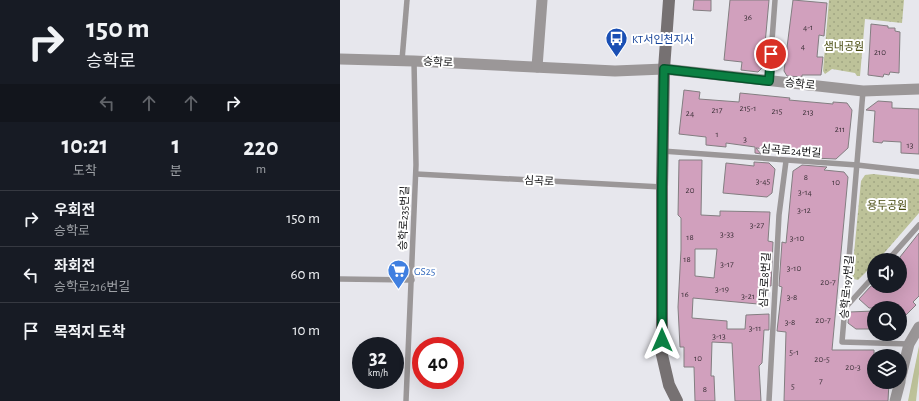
<!DOCTYPE html>
<html lang="ko">
<meta charset="utf-8">
<style>
:root{--surface:#171b24;--page:#242831;--text:#f1f3f6;--muted:#9ea1a6;--line:#363941}
body{margin:0;font-family:"Alegreya Sans","Noto Sans KR",sans-serif;background:var(--page);color:var(--text);height:100vh;display:flex;flex-direction:column;font-size:15px;white-space:nowrap}
*{box-sizing:border-box;margin:0}
p{font-size:13px;color:var(--muted)}
.icon{flex:none;width:22px;height:22px;fill:none;stroke:currentColor;stroke-width:2;stroke-linecap:round;stroke-linejoin:round}
.map{position:relative;flex:1;overflow:hidden}
.details{display:flex;flex-direction:column;background:var(--surface);width:340px}
.details>*{flex:none}
.hud{background:#171b24;color:var(--text);overflow:hidden}
.buttons{position:absolute;left:527px;top:253px;display:grid;gap:8px}
.buttons a{display:grid;place-items:center;width:40px;height:40px;border-radius:50%;background:var(--surface);box-shadow:0 4px 16px #0002;font-size:20px}
.speed{position:absolute;left:12px;top:337px;display:flex;gap:8px;font-size:20px;font-weight:700;text-align:center}
.speed>*{display:grid;place-content:center;width:52px;height:52px;border-radius:50%;background:var(--surface);box-shadow:0 4px 16px #0002;line-height:1}
.speed small{font-size:10px;font-weight:400}
.speed .limit{border:6px solid #d22;background:#fff;color:#111}
.pin{position:absolute;display:grid;place-items:center;width:34px;height:34px;color:#fff;margin:-17px;border:2px solid #fff;border-radius:50%;box-shadow:0 1px 4px #0007}
.me{position:absolute;width:44px;margin:-22px;rotate:0deg;stroke-linejoin:round;filter:drop-shadow(0 0 3px #0008)}
.turn{display:flex;align-items:center;gap:14px;height:84px;padding:0 20px;font-size:18px}
.turn .icon{width:52px;height:52px;stroke-width:2.5}
.turn b{display:block;font-size:28px;line-height:34px}
.lanes{display:flex;align-items:center;height:38px;padding:0 20px;background:#0003;justify-content:center;gap:20px;direction:ltr}
.lanes .off{opacity:.35}
.eta{display:flex;justify-content:space-evenly;align-items:center;height:68px;text-align:center}
.eta b{font-size:24px;font-weight:600;line-height:28px}
ul{padding:0;list-style:none}
li{display:flex;align-items:center;gap:12px;height:56px;padding:0 20px;border-top:1px solid var(--line)}
li div{flex:1}
li b{display:block;font-size:15px}
li em{font-style:normal}
main{display:flex;flex:1;min-height:0}
.map>svg:first-child{display:block}
.grass{fill:#bdc299}
.park{fill:url(#park-dots)}
.building{fill:#d1a0bd;stroke:#837e81;fill-rule:evenodd}
.lines{fill:none;stroke-linecap:round;stroke-linejoin:round}
.lane{stroke:#9b9798;stroke-width:5.5}
.street{stroke:#9b9798;stroke-width:11}
.secondary{stroke:#767172;stroke-width:12}
.route-casing{stroke:#07532c;stroke-width:10}
.route{stroke:#0b8043;stroke-width:7}
.labels{text-anchor:middle;dominant-baseline:central;stroke-width:4;stroke-linejoin:round;paint-order:stroke}
.number-label{font-size:9px;fill:#3e323a}
.transit-label{font-size:11px;fill:#164399;stroke:#fff;text-anchor:start}
.park-label{font-size:11px;fill:#46490d;stroke:#fff}
.street-label{font-size:11px;fill:#0d0d0f;stroke:#fff}
.shop-label{font-size:11px;fill:#366cbe;stroke:#fff;text-anchor:start}
</style>
<main>
<section class="details">
<div class="hud">
<div class="turn"><svg class="icon" aria-label="right" viewBox="0 0 24 24"><path d="M7 20v-9h11M14 6l5 5-5 5"/></svg><div><b>150 m</b>승학로</div></div>
<div class="lanes"><svg class="icon off" aria-label="left" viewBox="0 0 24 24"><path d="M17 20v-9H6M10 6l-5 5 5 5"/></svg><svg class="icon off" aria-label="ahead" viewBox="0 0 24 24"><path d="M12 20V5M6 11l6-6 6 6"/></svg><svg class="icon off" aria-label="ahead" viewBox="0 0 24 24"><path d="M12 20V5M6 11l6-6 6 6"/></svg><svg class="icon" aria-label="right" viewBox="0 0 24 24"><path d="M7 20v-9h11M14 6l5 5-5 5"/></svg></div>
</div>
<div class="eta">
<div><b>10:21</b><p>도착</p></div>
<div><b>1</b><p>분</p></div>
<div><b>220</b><p>m</p></div>
</div>
<ul>
<li><svg class="icon" aria-label="right" viewBox="0 0 24 24"><path d="M7 20v-9h11M14 6l5 5-5 5"/></svg><div><b>우회전</b><p>승학로</p></div><em>150 m</em></li>
<li><svg class="icon" aria-label="left" viewBox="0 0 24 24"><path d="M17 20v-9H6M10 6l-5 5 5 5"/></svg><div><b>좌회전</b><p>승학로216번길</p></div><em>60 m</em></li>
<li><svg class="icon" aria-label="arrive" viewBox="0 0 24 24"><path d="M6 21V4h12l-3 4 3 4H6"/></svg><div><b>목적지 도착</b></div><em>10 m</em></li>
</ul>
</section>
<div class="map">
<svg width="579" height="401" viewBox="0 0 579 401">
<defs>
<pattern id="park-dots" width="8" height="8" patternUnits="userSpaceOnUse"><rect width="8" height="8" fill="#bdc299"/><path d="M2 2h.1M6 6h.1" fill="none" stroke="#a1a683" stroke-width="1.8" stroke-linecap="round"/></pattern>
</defs>
<rect width="100%" height="100%" fill="#e7e7ed"/>
<polygon class="grass" points="579,346 579,374 576,401 568,401"/>
<g class="park">
<polygon points="489,0 564,0 562,23 525,19 520,76 517,76 515,73 492,69 485,74 483,71"/>
<polygon points="533,174 579,179 579,213 538,260 534,260 534,264 518,280 514,279 512,274 521,181 525,175"/>
</g>
<g class="building">
<polygon points="354,0 371,0 371,11 353,10"/>
<polygon points="390,0 429,0 425,44 427,44 425,65 418,72 401,70 402,62 384,60"/>
<polygon points="453,0 487,3 484,36 479,35 477,57 483,57 481,75 462,75 462,77 447,76 444,71"/>
<polygon points="531,24 548,26 548,28 555,28 555,31 560,32 559,73 550,72 549,75 544,74 543,77 528,75"/>
<polygon points="344,90 360,92 359,99 399,102 400,93 450,98 449,100 493,104 493,102 507,103 512,110 508,148 496,159 473,158 480,153 416,148 421,154 415,153 415,147 386,143 386,147 366,145 366,137 339,134"/>
<polygon points="538,101 552,102 552,108 579,109 579,154 561,153 561,142 543,141 542,143 533,142 535,111 526,110"/>
<path d="M 339,160 L 362,160 L 361,215 L 380,216 L 380,211 L 430,212 L 428,241 L 433,242 L 431,286 L 419,285 L 418,304 L 353,298 L 352,318 L 387,321 L 387,329 L 405,329 L 406,315 L 429,314 L 429,330 L 424,330 L 422,363 L 419,366 L 421,401 L 395,401 L 392,343 L 372,342 L 371,376 L 374,376 L 375,401 L 355,401 L 354,367 L 344,367 L 344,347 L 340,347 L 338,307 L 341,250 L 341,218 L 338,215 ZM 355,249 L 377,249 L 374,278 L 355,276 Z"/>
<polygon points="414,162 429,163 435,169 432,193 427,197 383,193 386,163 414,166"/>
<polygon points="462,165 487,167 484,170 504,172 508,177 492,350 534,350 534,382 549,382 548,401 444,401 446,332 437,331 442,287 439,286 442,242 446,243 453,171"/>
<polygon points="579,233 579,296 573,302 576,305 560,321 560,308 553,308 547,302 542,308 529,308 519,299 531,286 560,286 560,257"/>
<polygon points="534,311 534,329 516,329 508,323 509,312"/>
</g>
<g class="lines">
<g class="lane">
<polyline points="62,60 67,0"/>
<polyline points="429,81 435,0"/>
<polyline points="523,91 502,342 569,344"/>
<polyline points="322,151 517,165 579,172"/>
<polyline points="76,174 322,187"/>
<polyline points="548,260 579,225"/>
<polyline points="0,279 72,280"/>
<polyline points="505,308 534,276"/>
<polyline points="66,401 76,165 74,61"/>
<polyline points="429,401 439,215 446,161"/>
</g>
<g class="street">
<polyline points="0,59 74,61 275,71 324,69 523,91 579,89"/>
<polyline points="197,67 202,0"/>
<polyline points="560,380 569,344 579,327"/>
<polyline points="555,401 560,382"/>
</g>
<polyline class="secondary" points="329,0 324,69 322,187 322,355 329,385 337,401"/>
</g>
<g class="lines">
<defs>
<polyline id="route" points="322,340 322,187 324,69 429,81 431,54"/>
</defs>
<use href="#route" class="route-casing"/>
<use href="#route" class="route"/>
</g>
<defs>
<symbol id="bus-pin" viewBox="-11 -11 22 30"><path d="M0 17L-7.5 6A9.5 9.5 0 1 1 7.5 6Z" fill="#1a4fb4" stroke="#fff"/><path d="M-5-6H5V4H4V6H2V4H-2V6H-4V4H-5ZM-3.5-4V0h7V-4ZM-3.5 1.2v1.5H-2V1.2ZM2 1.2v1.5H3.5V1.2Z" fill="#fff"/></symbol>
<symbol id="supermarket-pin" viewBox="-11 -11 22 30"><path d="M0 17L-7.5 6A9.5 9.5 0 1 1 7.5 6Z" fill="#3f7fe0" stroke="#fff"/><path d="M-6-5.5h2.5l.6 2H6L4.5 2H-2.5L-4.4-4H-6ZM-1.5 3.2a1.3 1.3 0 1 0 .1 0ZM3 3.2a1.3 1.3 0 1 0 .1 0Z" fill="#fff"/></symbol>
</defs>
<g fill-rule="evenodd">
<use href="#bus-pin" x="264" y="26" width="25" height="34"/>
<use href="#supermarket-pin" x="46" y="258" width="25" height="34"/>
</g>
<g class="labels">
<g class="number-label">
<text x="408" y="17">36</text>
<text x="468" y="27">4-1</text>
<text x="463" y="46">4</text>
<text x="540" y="52">210</text>
<text x="408" y="108">215-1</text>
<text x="377" y="110">217</text>
<text x="437" y="111">215</text>
<text x="468" y="112">213</text>
<text x="350" y="113">24</text>
<text x="500" y="129">211</text>
<text x="377" y="134">1</text>
<text x="405" y="139">3</text>
<text x="570" y="145">13</text>
<text x="466" y="177">8</text>
<text x="423" y="181">3-45</text>
<text x="496" y="182">10</text>
<text x="350" y="190">20</text>
<text x="465" y="192">3-14</text>
<text x="464" y="210">3-12</text>
<text x="417" y="225">3-27</text>
<text x="387" y="234">3-33</text>
<text x="350" y="237">18</text>
<text x="457" y="238">3-10</text>
<text x="347" y="259">18</text>
<text x="387" y="264">3-17</text>
<text x="454" y="268">3-10</text>
<text x="488" y="282">20-7</text>
<text x="382" y="289">3-19</text>
<text x="345" y="294">16</text>
<text x="408" y="296">3-21</text>
<text x="452" y="297">3-8</text>
<text x="483" y="320">20-7</text>
<text x="450" y="322">3-8</text>
<text x="415" y="328">3-11</text>
<text x="379" y="336">3-13</text>
<text x="454" y="352">5-1</text>
<text x="358" y="358">10</text>
<text x="482" y="359">20-5</text>
<text x="513" y="367">20-3</text>
<text x="481" y="381">7</text>
<text x="453" y="386">5</text>
<text x="365" y="389">8</text>
</g>
<g class="transit-label">
<text x="292" y="39">KT서인천지사</text>
</g>
<g class="park-label">
<text x="504" y="46">샘내공원</text>
<text x="547" y="205">용두공원</text>
</g>
<g class="street-label">
<text transform="translate(98 62) rotate(3)">승학로</text>
<text transform="translate(460 84) rotate(6)">승학로</text>
<text transform="translate(451 151) rotate(4)">심곡로24번길</text>
<text transform="translate(199 181) rotate(3)">심곡로</text>
<text transform="translate(64 218) rotate(-88)">승학로235번길</text>
<text transform="translate(425 280) rotate(-87)">심곡로8번길</text>
<text transform="translate(507 287) rotate(-85)">승학로197번길</text>
</g>
<g class="shop-label">
<text x="74" y="271">GS25</text>
</g>
</g>
</svg>
<div class="buttons">
<a><svg class="icon" aria-label="sound" viewBox="0 0 24 24"><path d="M4 9h4l5-4v14l-5-4H4zM17 9q2 3 0 6"/></svg></a>
<a><svg class="icon" aria-label="search" viewBox="0 0 24 24"><circle cx="10" cy="10" r="6"/><path d="M15 15l6 6"/></svg></a>
<a><svg class="icon" aria-label="layers" viewBox="0 0 24 24"><path d="M12 4l9 5-9 5-9-5zM3 14l9 5 9-5"/></svg></a>
</div>
<div class="speed"><div>32<small>km/h</small></div><div class="limit">40</div></div>
<div class="pin" style="left:431px;top:54px;background:#d93025"><svg class="icon" aria-label="arrive" viewBox="0 0 24 24"><path d="M6 21V4h12l-3 4 3 4H6"/></svg></div>
<svg class="me" style="left:322px;top:340px" viewBox="-20 -20 40 40"><path d="M0-17L14 15 0 8-14 15z" fill="#0b8043" stroke="#fff" stroke-width="4"/></svg>
</div>
</main>
